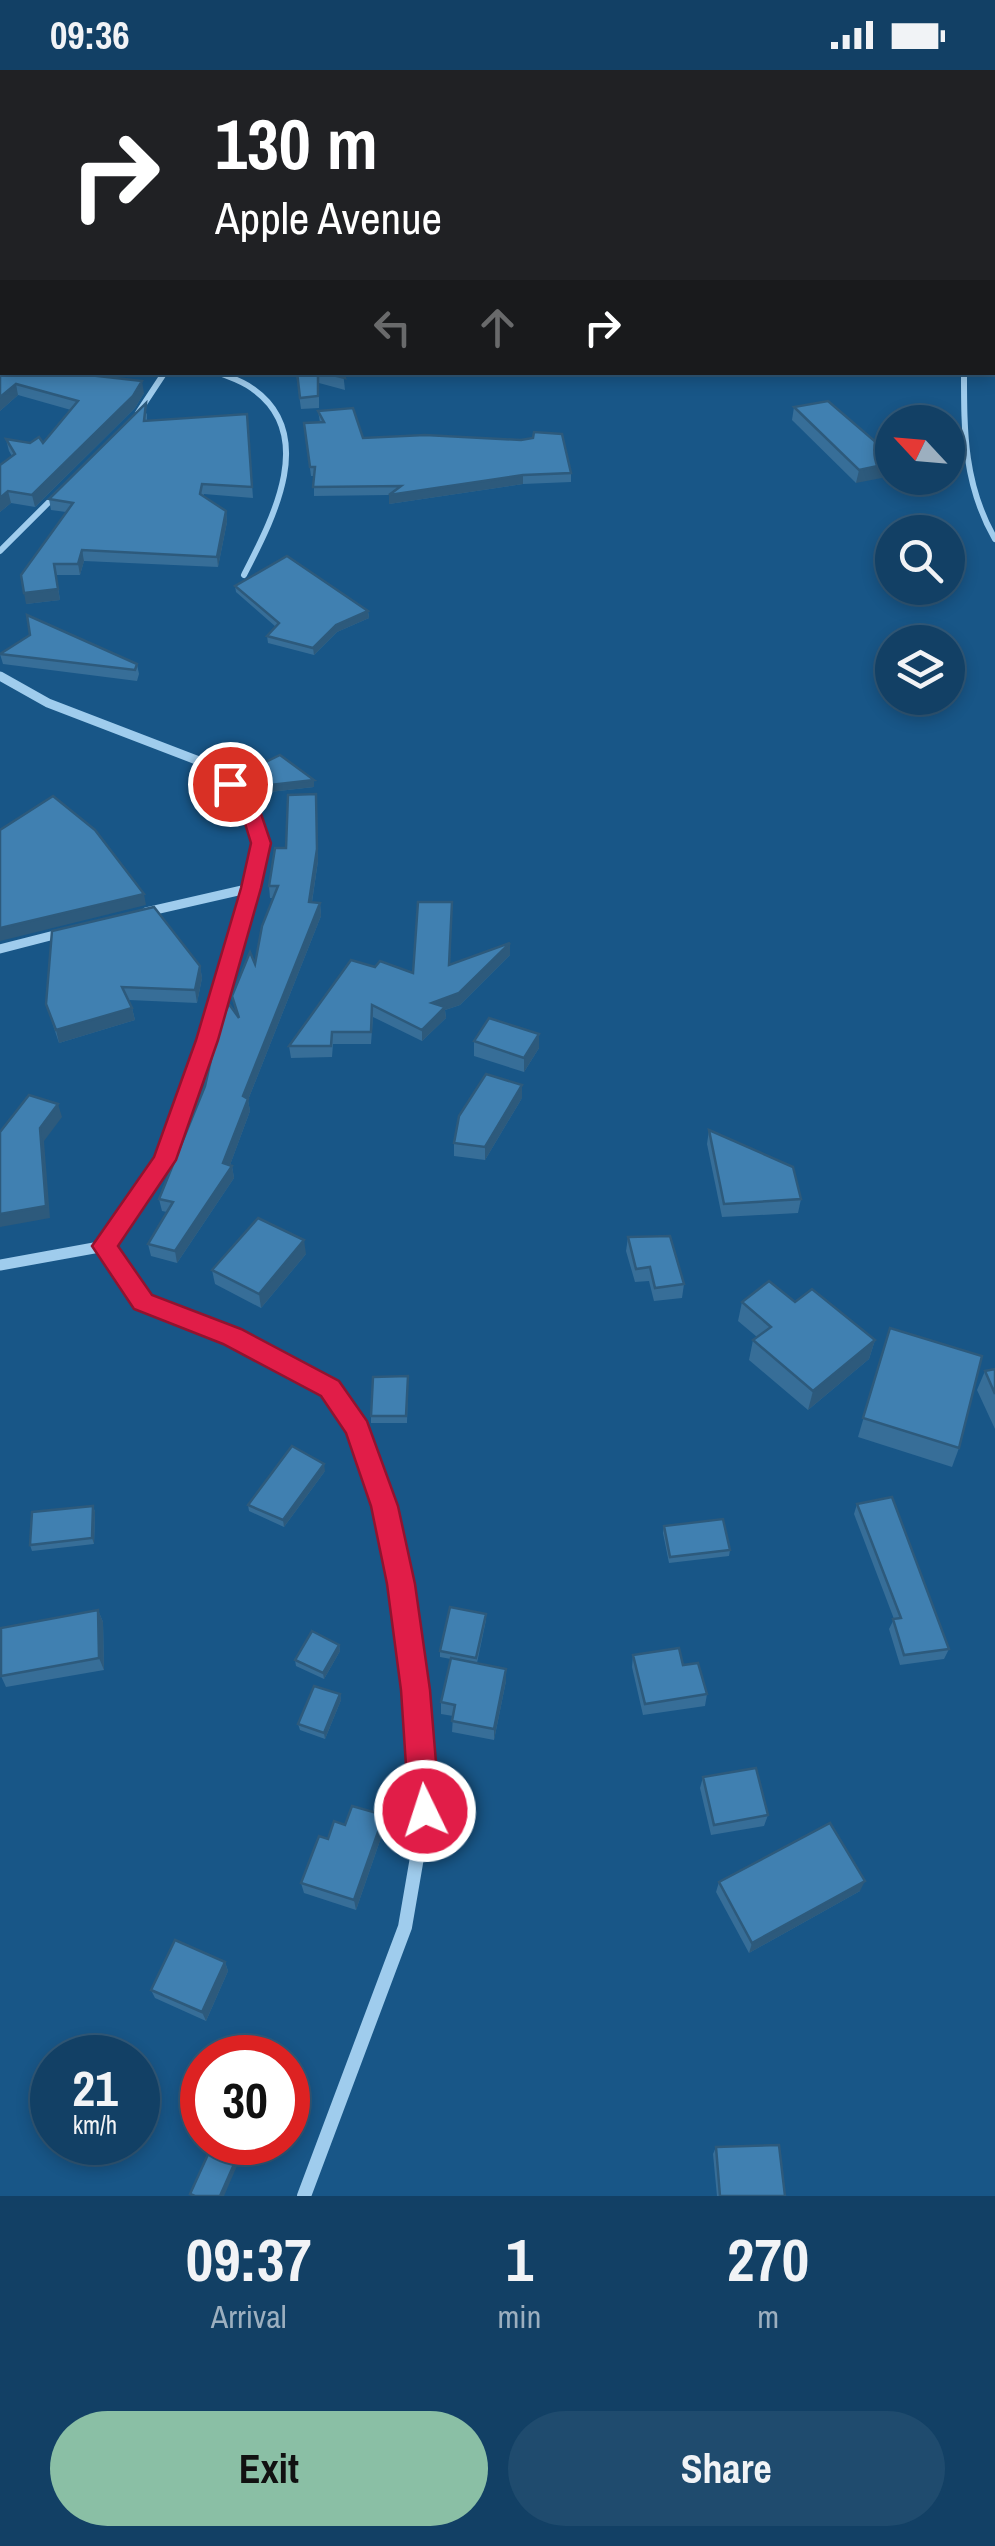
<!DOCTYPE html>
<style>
:root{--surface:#124065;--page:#1f4b6e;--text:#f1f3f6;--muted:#9cafbf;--line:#315979;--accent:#8abfa5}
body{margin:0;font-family:"Archivo Narrow",sans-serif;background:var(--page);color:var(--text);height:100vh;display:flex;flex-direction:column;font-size:38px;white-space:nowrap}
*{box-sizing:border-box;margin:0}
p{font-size:32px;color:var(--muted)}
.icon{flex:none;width:55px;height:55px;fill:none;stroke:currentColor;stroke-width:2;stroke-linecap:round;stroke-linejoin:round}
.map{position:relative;height:2126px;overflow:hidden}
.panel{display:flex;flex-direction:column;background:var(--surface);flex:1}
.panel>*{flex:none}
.hud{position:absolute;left:0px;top:0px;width:995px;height:305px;box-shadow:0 5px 15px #0003,0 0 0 2px var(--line);background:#202124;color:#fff;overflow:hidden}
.needle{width:65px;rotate:296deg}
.controls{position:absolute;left:875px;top:335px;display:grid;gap:20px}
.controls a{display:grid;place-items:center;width:90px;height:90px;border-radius:50%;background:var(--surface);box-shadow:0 5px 15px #0003,0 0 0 2px var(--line);font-size:50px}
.speed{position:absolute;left:30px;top:1965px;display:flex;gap:20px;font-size:50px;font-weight:700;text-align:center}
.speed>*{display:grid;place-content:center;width:130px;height:130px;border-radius:50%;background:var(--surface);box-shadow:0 5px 15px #0003,0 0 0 2px var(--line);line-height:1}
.speed small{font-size:25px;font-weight:400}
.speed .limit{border:15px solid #d22;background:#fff;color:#111}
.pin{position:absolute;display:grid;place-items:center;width:85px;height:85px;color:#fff;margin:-42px;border:5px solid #fff;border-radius:50%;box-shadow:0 2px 10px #0007}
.me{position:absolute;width:110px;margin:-55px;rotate:356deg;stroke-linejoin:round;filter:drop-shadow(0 0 8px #0008)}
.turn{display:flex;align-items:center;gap:35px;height:210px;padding:0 50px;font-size:45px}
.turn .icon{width:130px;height:130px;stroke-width:2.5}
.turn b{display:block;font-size:70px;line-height:85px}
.lanes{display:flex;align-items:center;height:95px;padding:0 50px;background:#0003;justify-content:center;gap:50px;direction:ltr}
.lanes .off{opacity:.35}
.eta{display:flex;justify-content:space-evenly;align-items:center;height:170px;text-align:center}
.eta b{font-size:60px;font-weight:800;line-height:70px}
.button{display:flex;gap:20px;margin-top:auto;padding:20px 50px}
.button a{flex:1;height:115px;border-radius:60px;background:var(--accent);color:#111;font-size:40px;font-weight:800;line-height:115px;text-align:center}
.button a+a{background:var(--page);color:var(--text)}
.status{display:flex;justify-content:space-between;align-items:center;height:70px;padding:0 50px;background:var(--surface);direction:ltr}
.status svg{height:28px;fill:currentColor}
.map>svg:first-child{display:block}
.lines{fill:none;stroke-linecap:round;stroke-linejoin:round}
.street-far4{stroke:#9fcced;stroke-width:5}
.street-far3{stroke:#9fcced;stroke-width:6}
.street-far2{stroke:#9fcced;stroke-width:9}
.street-far1{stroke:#9fcced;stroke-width:11}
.street{stroke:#9fcced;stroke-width:14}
.wall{fill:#376e98}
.shaded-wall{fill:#2d5a7c}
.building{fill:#4080b1;stroke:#2d5a7c;stroke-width:2.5}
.route{fill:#e11d48;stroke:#92132f;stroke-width:2.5}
</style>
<div class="status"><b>09:36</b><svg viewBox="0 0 49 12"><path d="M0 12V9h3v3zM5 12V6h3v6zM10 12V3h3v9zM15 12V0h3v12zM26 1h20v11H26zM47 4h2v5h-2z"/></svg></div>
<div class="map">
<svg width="995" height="2126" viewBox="0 0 995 2126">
<rect width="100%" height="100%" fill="#185687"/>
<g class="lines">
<polyline class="street-far4" points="0,208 2,220"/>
<g class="street-far3">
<polyline points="0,268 2,259"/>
<path d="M 217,302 C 229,307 243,311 253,319 C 318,365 272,450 244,505"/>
<path d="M 964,302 C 964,363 964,415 995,469"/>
<polyline points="138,343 165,302"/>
<polyline points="0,481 59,422"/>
</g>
<g class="street-far2">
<polyline points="0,606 48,633 212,696 248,732 261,773 213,950"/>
<polyline points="146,842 251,818"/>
<polyline points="0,879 62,863"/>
</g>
<g class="street-far1">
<polyline points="213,947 165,1090 105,1176 143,1232 232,1266 330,1319 358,1359 390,1464"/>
<polyline points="0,1195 105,1176"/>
</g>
<polyline class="street" points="304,2126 405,1857 425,1741 415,1619 390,1461"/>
</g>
<g class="wall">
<polygon points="992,135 995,136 995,217 992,215"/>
<polygon points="0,299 144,323 135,338 35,437 11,433 0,442 0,395 12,386 9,381 6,369 30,373 43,373 71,340 18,325 0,341"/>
<polygon points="296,302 343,302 345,320 319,313 319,338 301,339"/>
<polygon points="794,337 892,386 856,413 792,350"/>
<polygon points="318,341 363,368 571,403 571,412 523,414 389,434 389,425 314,426 314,406 311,406 304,353 320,352"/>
<polygon points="147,343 147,351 247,344 253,428 204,424 203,426 226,441 227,452 218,497 84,491 80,505 56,505 60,530 26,534 66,442 51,440 49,429"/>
<polygon points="235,516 368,541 369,548 337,562 314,585 268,573 267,566 276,557 236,522"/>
<polygon points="0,584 137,594 139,604 137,611 3,594"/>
<polygon points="239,705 314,717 252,724 240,712"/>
<polygon points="317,737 318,791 312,832 320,833 321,846 248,1030 250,1041 230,1095 232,1096 234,1108 177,1193 151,1186 148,1174 167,1142 162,1141 159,1129 236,943 232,926 255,894 273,828 270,828 269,816 286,778"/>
<polygon points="452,832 450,894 510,885 460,935 445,940 446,948 422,971 373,947 371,974 333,974 332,987 291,988 289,976 375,897 413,903"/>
<polygon points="200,896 202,908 197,933 129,930 132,938 135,950 59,973 46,934"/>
<polygon points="474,971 539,978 524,1002 474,986"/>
<polygon points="522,1028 485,1090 454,1086 454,1073"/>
<polygon points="709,1060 801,1129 798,1143 722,1147 707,1074"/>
<polygon points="628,1167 684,1214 682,1228 654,1231 649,1211 635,1212 626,1181"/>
<polygon points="306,1184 261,1238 215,1214 212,1200"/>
<polygon points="742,1232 795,1232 875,1270 869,1289 808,1340 749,1290 753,1270 757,1267 738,1251"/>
<polygon points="890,1258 959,1378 952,1397 858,1367"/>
<polygon points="995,1299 995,1359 977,1320 985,1301"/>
<polygon points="408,1313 407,1353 371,1353 371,1346"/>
<polygon points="325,1401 284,1457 249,1441 248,1435"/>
<polygon points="857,1434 949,1579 944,1589 900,1595 889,1559 894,1549 854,1444"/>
<polygon points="93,1436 95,1442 94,1474 32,1481 30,1475"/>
<polygon points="664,1456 730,1480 729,1486 669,1493 663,1463"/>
<polygon points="98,1540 103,1552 104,1600 6,1617 1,1606"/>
<polygon points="486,1550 477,1593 506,1599 506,1611 494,1670 452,1662 453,1646 441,1644 441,1632 451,1589 440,1587 440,1581"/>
<polygon points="339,1575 340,1581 324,1609 296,1596 295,1590"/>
<polygon points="633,1585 683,1595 707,1624 705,1636 643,1645 632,1597"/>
<polygon points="340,1624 341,1630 325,1669 300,1660 298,1654"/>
<polygon points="703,1707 768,1745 764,1756 711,1765 700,1718"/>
<polygon points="345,1755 385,1756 356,1840 304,1823 301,1813 328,1769"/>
<polygon points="719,1812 860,1821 749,1883 716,1822"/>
<polygon points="225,1892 228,1901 206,1951 155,1928 151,1920"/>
<polygon points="716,2077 785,2126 717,2126 713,2084"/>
</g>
<g class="shaded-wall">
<polygon points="142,311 144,323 135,338 35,437 32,425"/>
<polygon points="16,314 18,325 0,341 0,327"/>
<polygon points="892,393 892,406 856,413 859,400"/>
<polygon points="523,405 523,414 389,434 389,425"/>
<polygon points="8,421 11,433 0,442 0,428"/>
<polygon points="226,441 227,452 218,497 217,487"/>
<polygon points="82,480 84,491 80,505 78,494"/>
<polygon points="54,494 60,530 26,534 24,523"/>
<polygon points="368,541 369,548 337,562 314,585 313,578 336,555"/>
<polygon points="314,710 314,717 252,724 251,717"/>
<polygon points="316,724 318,791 310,844 309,832"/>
<polygon points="144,824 146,835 0,871 0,858"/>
<polygon points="320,833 321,846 248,1030 250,1041 226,1106 223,1093 243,1026"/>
<polygon points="510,873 510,885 460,935 445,940 446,948 422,971 422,960 432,933"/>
<polygon points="200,896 202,908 197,933 195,920"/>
<polygon points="132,938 135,950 59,973 56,960"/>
<polygon points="539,964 539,978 524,1002 524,988"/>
<polygon points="522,1015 522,1028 485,1090 485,1077"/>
<polygon points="58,1034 62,1047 44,1071 50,1148 0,1157 0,1144 40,1058"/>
<polygon points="232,1096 234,1108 177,1193 175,1181"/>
<polygon points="304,1170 306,1184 261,1238 259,1224"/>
<polygon points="875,1270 869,1289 808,1340 813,1321"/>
<polygon points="324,1394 325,1401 284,1457 283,1450"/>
<polygon points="93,1436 95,1442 94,1474 92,1468"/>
<polygon points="98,1540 103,1552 104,1600 99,1588"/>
<polygon points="339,1575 340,1581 324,1609 323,1603"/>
<polygon points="506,1599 506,1611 494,1670 494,1659"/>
<polygon points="340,1624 341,1630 325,1669 324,1663"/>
<polygon points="384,1745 385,1756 356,1840 354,1830"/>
<polygon points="865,1811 860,1821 749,1883 752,1873"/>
<polygon points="225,1892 228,1901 206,1951 202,1942"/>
<polygon points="235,2092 237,2096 224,2126 220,2126"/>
</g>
<g class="building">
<polygon points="1,28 2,29 2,76 0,69"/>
<polygon points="992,135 995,136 995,203 992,201"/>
<polygon points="0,299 2,299 2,302 62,302 142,311 133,326 32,425 8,421 0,428 0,395 15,384 6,369 30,373 39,367 43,373 78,331 16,314 0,327"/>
<polygon points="297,302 318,302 318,326 300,328"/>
<polygon points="320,302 343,302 345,308"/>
<polygon points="828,331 892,386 892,393 859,400 794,337"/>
<polygon points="146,333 144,351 247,344 252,417 202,414 200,424 226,441 217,487 82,480 78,494 54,494 58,519 24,523 21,505 73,433 49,429"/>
<polygon points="353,338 363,368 425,365 521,370 533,368 534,362 562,364 571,403 523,405 389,425 401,416 313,417 315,397 310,397 304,353 324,352 318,341"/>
<polygon points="287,486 368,541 336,555 313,578 267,566 279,553 235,516"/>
<polygon points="27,545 137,594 135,600 0,584 30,565"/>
<polygon points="280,685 314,710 251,717 239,705"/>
<polygon points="316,724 317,779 309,832 320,833 243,1026 248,1029 223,1093 232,1096 175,1181 148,1174 173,1132 159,1129 205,1016 218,959 229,934 239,948 232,926 250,882 255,894 262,856 278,816 269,816 275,778 286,778 288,725"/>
<polygon points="53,726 95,760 144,824 0,858 0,760"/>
<polygon points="418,832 452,832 449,895 510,873 459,923 432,933 445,937 422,960 372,935 371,962 332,962 331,976 289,976 351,890 375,897 380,891 413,903"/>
<polygon points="154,837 200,896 195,920 122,917 132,938 56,960 46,934 52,861"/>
<polygon points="489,948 539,964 524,988 474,971"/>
<polygon points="486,1004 522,1015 485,1077 454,1073 459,1046"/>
<polygon points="29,1025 58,1034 40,1058 46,1136 0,1144 0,1062"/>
<polygon points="709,1060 793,1097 801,1129 724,1134"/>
<polygon points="258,1148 304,1170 259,1224 212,1200"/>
<polygon points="670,1166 684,1214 655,1218 650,1197 636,1199 628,1167"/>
<polygon points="769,1211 795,1232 812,1219 875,1270 813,1321 753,1270 771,1257 742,1232"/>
<polygon points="890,1258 982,1286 959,1378 863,1348"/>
<polygon points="995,1299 995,1324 985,1301"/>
<polygon points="408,1306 406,1346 371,1346 373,1307"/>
<polygon points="292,1376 324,1394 283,1450 248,1435"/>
<polygon points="892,1427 949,1579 904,1585 893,1549 901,1548 857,1434"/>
<polygon points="93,1436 92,1468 30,1475 32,1442"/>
<polygon points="723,1449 730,1480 670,1487 664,1456"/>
<polygon points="450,1537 486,1544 476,1588 440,1581"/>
<polygon points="98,1540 99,1588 1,1606 1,1558"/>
<polygon points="312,1561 339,1575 323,1603 295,1590"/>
<polygon points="679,1578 683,1595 698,1593 707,1624 645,1634 633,1585"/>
<polygon points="451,1588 506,1599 494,1659 452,1651 455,1635 441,1632"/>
<polygon points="314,1616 340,1624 324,1663 298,1654"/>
<polygon points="756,1698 768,1745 714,1755 703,1707"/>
<polygon points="352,1736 384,1745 354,1830 301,1813 319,1766 328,1769 334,1751 345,1755"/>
<polygon points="830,1753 865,1811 752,1873 719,1812"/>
<polygon points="175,1870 225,1892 202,1942 151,1920"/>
<polygon points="779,2075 785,2126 720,2126 716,2077"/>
<polygon points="210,2080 235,2092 220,2126 195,2126 190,2124"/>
</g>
<polygon class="route" points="230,708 236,710 257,732 271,773 261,818 218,970 176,1090 118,1176 152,1225 241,1259 339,1311 367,1351 398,1436 415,1514 430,1620 440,1741 436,1752 425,1756 414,1752 409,1741 401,1620 387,1514 371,1436 346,1363 321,1326 223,1274 134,1239 92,1176 154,1087 196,970 241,818 251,773 239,734 220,714"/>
</svg>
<div class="controls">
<a><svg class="needle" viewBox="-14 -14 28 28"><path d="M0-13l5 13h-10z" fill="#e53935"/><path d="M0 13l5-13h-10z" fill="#9cafbf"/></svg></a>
<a><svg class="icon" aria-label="search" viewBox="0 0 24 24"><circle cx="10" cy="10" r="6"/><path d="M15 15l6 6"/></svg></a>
<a><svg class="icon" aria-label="layers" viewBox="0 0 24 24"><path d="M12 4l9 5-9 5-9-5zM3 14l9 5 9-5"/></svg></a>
</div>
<div class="speed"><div>21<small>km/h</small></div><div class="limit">30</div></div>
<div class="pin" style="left:230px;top:714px;background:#d93025"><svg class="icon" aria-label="arrive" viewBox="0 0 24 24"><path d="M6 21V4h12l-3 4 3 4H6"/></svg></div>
<svg class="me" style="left:425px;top:1741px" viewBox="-20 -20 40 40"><circle r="17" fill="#e11d48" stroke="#fff" stroke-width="3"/><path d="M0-11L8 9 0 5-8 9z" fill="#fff"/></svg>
<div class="hud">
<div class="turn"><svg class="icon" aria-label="right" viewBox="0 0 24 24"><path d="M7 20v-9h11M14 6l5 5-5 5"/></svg><div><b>130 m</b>Apple Avenue</div></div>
<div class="lanes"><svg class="icon off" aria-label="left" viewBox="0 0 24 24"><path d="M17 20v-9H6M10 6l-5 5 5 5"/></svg><svg class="icon off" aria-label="ahead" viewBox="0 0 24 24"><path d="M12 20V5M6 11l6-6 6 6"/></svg><svg class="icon" aria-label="right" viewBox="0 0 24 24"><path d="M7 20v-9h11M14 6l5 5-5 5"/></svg></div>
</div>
</div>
<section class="panel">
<div class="eta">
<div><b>09:37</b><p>Arrival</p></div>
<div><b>1</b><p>min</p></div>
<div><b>270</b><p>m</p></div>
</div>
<div class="button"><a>Exit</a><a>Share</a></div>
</section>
